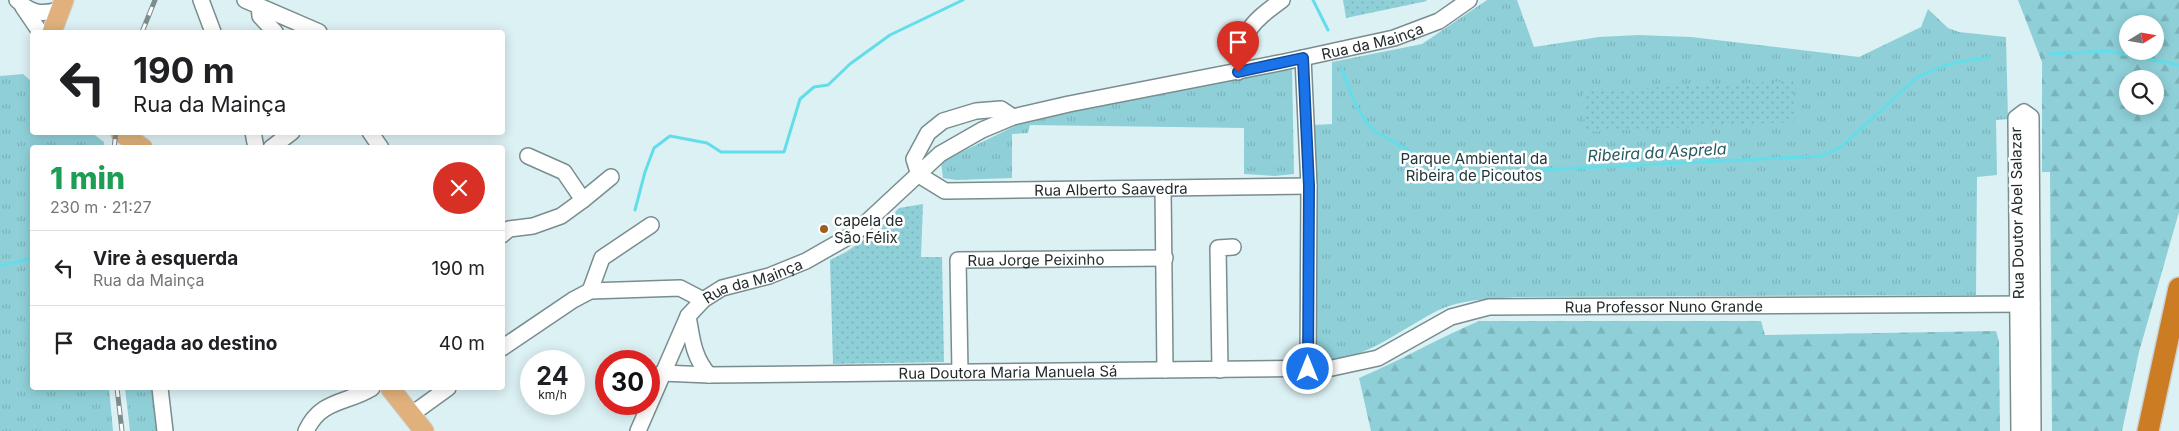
<!DOCTYPE html>
<html lang="pt">
<meta charset="utf-8">
<style>
:root{--surface:#fff;--page:#f6f6f6;--text:#202124;--muted:#757577;--line:#e0e0e0}
body{margin:0;font-family:Inter,sans-serif;background:var(--page);color:var(--text);height:100vh;display:flex;flex-direction:column;font-size:19px;white-space:nowrap}
*{box-sizing:border-box;margin:0}
p{font-size:16px;color:var(--muted)}
.icon{flex:none;width:28px;height:28px;fill:none;stroke:currentColor;stroke-width:2;stroke-linecap:round;stroke-linejoin:round}
.map{position:relative;flex:1;overflow:hidden}
.details{position:absolute;left:30px;top:145px;width:475px;height:245px;display:flex;flex-direction:column;background:var(--surface);border-radius:5px;box-shadow:0 2px 12px #0003}
.details>*{flex:none}
.banner{position:absolute;left:30px;top:30px;width:475px;height:105px;border-radius:5px;box-shadow:0 2px 12px #0003;background:#fff;color:var(--text);overflow:hidden}
.needle{width:32px;rotate:79deg}
.tools{position:absolute;left:2119px;top:15px;display:grid;gap:10px}
.tools a{display:grid;place-items:center;width:45px;height:45px;border-radius:50%;background:var(--surface);box-shadow:0 2px 12px #0003;font-size:25px}
.speed{position:absolute;left:520px;top:350px;display:flex;gap:10px;font-size:25px;font-weight:700;text-align:center}
.speed>*{display:grid;place-content:center;width:65px;height:65px;border-radius:50%;background:var(--surface);box-shadow:0 2px 12px #0003;line-height:1}
.speed small{font-size:12px;font-weight:400}
.speed .limit{border:8px solid #d22;background:#fff;color:#111}
.pin{position:absolute;display:grid;place-items:center;width:42px;height:42px;color:#fff;margin:-51px -21px;border-radius:50% 50% 50% 0;rotate:-45deg;box-shadow:0 0 5px #0007}
.pin .icon{rotate:45deg}
.me{position:absolute;width:55px;margin:-28px;rotate:0deg;stroke-linejoin:round;filter:drop-shadow(0 0 4px #0008)}
.turn{display:flex;align-items:center;gap:18px;height:105px;padding:0 20px;font-size:22px}
.turn .icon{width:65px;height:65px;stroke-width:2.5}
.turn b{display:block;font-size:35px;line-height:42px}
.round{display:grid;place-items:center;flex:none;width:52px;height:52px;border-radius:26px;background:var(--page)}
.head{display:flex;align-items:center;justify-content:space-between;height:85px;padding:0 20px}
h1{font-size:30px;font-weight:800;line-height:38px;color:#1e9e55}
ul{padding:0;list-style:none}
li{display:flex;align-items:center;gap:15px;height:75px;padding:0 20px;border-top:1px solid var(--line)}
li div{flex:1}
li b{display:block;font-size:19px}
li em{font-style:normal}
.map>svg:first-child{display:block}
.grass{fill:url(#grass-tufts)}
.forest{fill:url(#forest-firs);fill-rule:evenodd}
.garden{fill:url(#garden-dots)}
.lines{fill:none;stroke-linecap:round;stroke-linejoin:round}
.stream{stroke:#63ddea;stroke-width:3}
.minor-casing{stroke:#798d8f;stroke-width:18}
.major-casing{stroke:#ced0d0;stroke-width:21}
.highway-casing{stroke:#ced0d0;stroke-width:24}
.minor{stroke:#fff;stroke-width:15}
.major{stroke:#e0b17c;stroke-width:19}
.highway{stroke:#cc7d24;stroke-width:21}
.rail-casing{stroke:#7e8c8e;stroke-width:5}
.rail{stroke:#fff;stroke-width:3;stroke-dasharray:9;stroke-linecap:butt}
.route-casing{stroke:#114b97;stroke-width:12}
.route{stroke:#1a73e8;stroke-width:9}
.poi-dot{fill:#9a601f;stroke:#fff;stroke-width:2}
.labels{text-anchor:middle;dominant-baseline:central;stroke-width:5;stroke-linejoin:round;paint-order:stroke}
.street-label{font-size:15px;fill:#222b2b;stroke:#fff}
.park-label{font-size:15px;fill:#1e3436;stroke:#fff}
.poi-label{font-size:15px;fill:#222b2b;stroke:#fff;text-anchor:start}
.water-label{font-size:16px;font-style:italic;fill:#265a60;stroke:#fff}
</style>
<div class="map">
<svg width="2179" height="431" viewBox="0 0 2179 431">
<defs>
<pattern id="grass-tufts" width="24" height="20" patternUnits="userSpaceOnUse" patternTransform="scale(1.25)"><rect width="24" height="20" fill="#8fd0d8"/><path d="M3 7l-1-3M5 7V3M7 7l1-3M15 17l-1-3M17 17v-4M19 17l1-3" fill="none" stroke="#7bb3ba"/></pattern>
<pattern id="forest-firs" width="22" height="20" patternUnits="userSpaceOnUse" patternTransform="scale(1.25)"><rect width="22" height="20" fill="#8fd0d8"/><path d="M5 1l3.5 6h-7zM16 11l3.5 6h-7z" fill="#7bb3ba"/></pattern>
<pattern id="garden-dots" width="8" height="8" patternUnits="userSpaceOnUse" patternTransform="scale(1.25)"><rect width="8" height="8" fill="#8fd0d8"/><path d="M2 2h.1M6 6h.1" fill="none" stroke="#7bb3ba" stroke-width="1.8" stroke-linecap="round"/></pattern>
</defs>
<rect width="100%" height="100%" fill="#dcf1f4"/>
<g class="grass">
<path d="M 1487,0 L 1517,0 L 1534,47 L 1599,37 L 1638,35 L 1691,37 L 1859,57 L 1921,27 L 1928,9 L 1948,28 L 1959,32 L 2006,37 L 2008,119 L 1996,120 L 1997,175 L 1977,177 L 1976,295 L 1514,297 C 1492,299 1470,299 1449,306 C 1415,317 1354,372 1319,357 L 1316,351 L 1314,125 L 1332,124 L 1332,62 L 1422,44 Z"/>
<polygon points="1292,68 1294,174 1275,176 1244,174 1244,128 1030,125 1028,133 1012,134 1012,178 956,180 943,178 941,162 1027,120"/>
<polygon points="23,74 32,82 32,132 92,133 104,142 104,147 32,148 32,388 109,388 113,431 0,431 0,76"/>
<polygon points="125,388 152,388 158,431 130,431"/>
</g>
<g class="forest">
<path d="M 2018,0 L 2179,0 L 2179,212 L 2139,352 L 2122,431 L 2052,431 L 2050,172 L 2042,172 L 2042,62 ZM 2128,24 L 2155,24 L 2155,51 L 2128,51 ZM 2128,79 L 2155,79 L 2155,106 L 2128,106 Z"/>
<path d="M 1479,321 L 1761,321 L 1765,335 L 1996,331 L 1999,341 L 2000,431 L 1371,431 L 1359,378 C 1400,361 1438,338 1479,321 Z"/>
</g>
<g class="garden">
<polygon points="1343,0 1426,0 1427,1 1346,18"/>
<polygon points="1793,81 1795,122 1585,132 1583,91"/>
<polygon points="923,204 921,257 942,257 944,362 833,364 830,260 846,252 880,228 899,208"/>
</g>
<g class="lines">
<g class="stream">
<polyline points="1313,0 1328,30"/>
<polyline points="2050,54 2108,51 2179,65"/>
<path d="M 1342,69 C 1350,92 1357,115 1376,132 L 1440,168 L 1459,174 L 1821,156 L 1841,147 L 1915,79 C 1939,65 1962,60 1989,58"/>
<polyline points="635,210 645,172 654,148 670,136 707,143 721,152 784,152 800,99 814,87 828,85 850,64 890,35 963,0"/>
<polyline points="0,266 32,258"/>
</g>
<defs>
<g id="minor">
<path d="M 17,0 C 30,13 41,15 59,10"/>
<polyline points="201,0 213,32"/>
<polyline points="245,0 319,32"/>
<polyline points="259,6 260,16 275,32"/>
<polyline points="23,7 40,32"/>
<polyline points="1303,58 1309,186 1308,369"/>
<path d="M 1238,72 C 1240,32 1252,22 1282,0"/>
<path id="s1" d="M 1013,117 L 1001,109 L 976,111 L 943,121 L 928,133 L 914,159 L 919,175 L 945,191 L 1309,186"/>
<polyline points="253,132 256,148"/>
<polyline points="370,132 381,148"/>
<polyline points="271,148 292,132"/>
<polyline points="1163,188 1165,370"/>
<polyline points="583,200 611,177"/>
<polyline points="502,235 509,229 533,226 561,216 583,200 564,172 528,156"/>
<polyline points="590,291 602,258 651,225"/>
<path d="M 688,316 C 692,338 693,357 709,375"/>
<polyline points="502,348 573,300 590,291 680,288 703,300"/>
<polyline points="1220,370 1218,248 1233,247"/>
<path id="s2" d="M 960,372 L 958,260 L 1165,258"/>
<path id="s3" d="M 662,373 L 709,375 L 1332,368 L 1378,358 L 1451,317 L 1489,307 L 2032,304"/>
<polyline points="160,388 165,431"/>
<polyline points="412,414 448,388"/>
<path d="M 306,431 C 321,399 346,404 372,388"/>
<path id="s4" d="M 638,431 L 688,316 L 703,300 L 722,288 L 769,276 L 806,261 L 855,233 L 940,154 L 982,130 L 1013,117 L 1069,104 L 1284,62 L 1394,38 L 1439,21 L 1469,0"/>
<polyline points="2019,431 2016,118 2024,112 2031,117 2033,431"/>
</g>
<g id="major">
<polyline points="52,32 64,0"/>
<polyline points="120,132 143,148"/>
<polyline points="390,388 424,431"/>
</g>
<polyline id="highway" points="2148,431 2179,288"/>
</defs>
<use href="#minor" class="minor-casing"/>
<use href="#major" class="major-casing"/>
<use href="#highway" class="highway-casing"/>
<use href="#minor" class="minor"/>
<use href="#major" class="major"/>
<use href="#highway" class="highway"/>
<defs>
<g id="rail">
<polyline points="142,32 155,0"/>
<polyline points="114,148 116,132"/>
<polyline points="117,388 122,431"/>
</g>
</defs>
<use href="#rail" class="rail-casing"/>
<use href="#rail" class="rail"/>
</g>
<g class="lines">
<defs>
<polyline id="route" points="1238,72 1303,58 1309,186 1308,369"/>
</defs>
<use href="#route" class="route-casing"/>
<use href="#route" class="route"/>
</g>
<circle class="poi-dot" cx="824" cy="229" r="5"/>
<g class="labels">
<g class="street-label">
<text stroke="none"><textPath href="#s4" startOffset="880">Rua da Mainça</textPath></text>
<text stroke="none"><textPath href="#s1" startOffset="336">Rua Alberto Saavedra</textPath></text>
<text transform="translate(2017 213) rotate(-91)">Rua Doutor Abel Salazar</text>
<text stroke="none"><textPath href="#s2" startOffset="190">Rua Jorge Peixinho</textPath></text>
<text stroke="none"><textPath href="#s4" startOffset="201">Rua da Mainça</textPath></text>
<text stroke="none"><textPath href="#s3" startOffset="1015">Rua Professor Nuno Grande</textPath></text>
<text stroke="none"><textPath href="#s3" startOffset="346">Rua Doutora Maria Manuela Sá</textPath></text>
</g>
<g class="park-label">
<text x="1474" y="158">Parque Ambiental da<tspan x="1474" dy="17">Ribeira de Picoutos</tspan></text>
</g>
<g class="poi-label">
<text x="834" y="220">capela de<tspan x="834" dy="17">São Félix</tspan></text>
</g>
<g class="water-label">
<text transform="translate(1657 152) rotate(-3)">Ribeira da Asprela</text>
</g>
</g>
</svg>
<div class="tools">
<a><svg class="needle" viewBox="-14 -14 28 28"><path d="M0-13l5 13h-10z" fill="#e53935"/><path d="M0 13l5-13h-10z" fill="#757577"/></svg></a>
<a><svg class="icon" aria-label="search" viewBox="0 0 24 24"><circle cx="10" cy="10" r="6"/><path d="M15 15l6 6"/></svg></a>
</div>
<div class="speed"><div>24<small>km/h</small></div><div class="limit">30</div></div>
<div class="pin" style="left:1238px;top:72px;background:#d93025"><svg class="icon" aria-label="arrive" viewBox="0 0 24 24"><path d="M6 21V4h12l-3 4 3 4H6"/></svg></div>
<svg class="me" style="left:1308px;top:369px" viewBox="-20 -20 40 40"><circle r="17" fill="#1a73e8" stroke="#fff" stroke-width="3"/><path d="M0-11L8 9 0 5-8 9z" fill="#fff"/></svg>
<div class="banner">
<div class="turn"><svg class="icon" aria-label="left" viewBox="0 0 24 24"><path d="M17 20v-9H6M10 6l-5 5 5 5"/></svg><div><b>190 m</b>Rua da Mainça</div></div>
</div>
<section class="details">
<div class="head"><div><h1>1 min</h1><p>230 m · 21:27</p></div><a class="round" style="background:#d93025;color:#fff"><svg class="icon" aria-label="close" viewBox="0 0 24 24"><path d="M6 6l12 12M18 6L6 18"/></svg></a></div>
<ul>
<li><svg class="icon" aria-label="left" viewBox="0 0 24 24"><path d="M17 20v-9H6M10 6l-5 5 5 5"/></svg><div><b>Vire à esquerda</b><p>Rua da Mainça</p></div><em>190 m</em></li>
<li><svg class="icon" aria-label="arrive" viewBox="0 0 24 24"><path d="M6 21V4h12l-3 4 3 4H6"/></svg><div><b>Chegada ao destino</b></div><em>40 m</em></li>
</ul>
</section>
</div>
